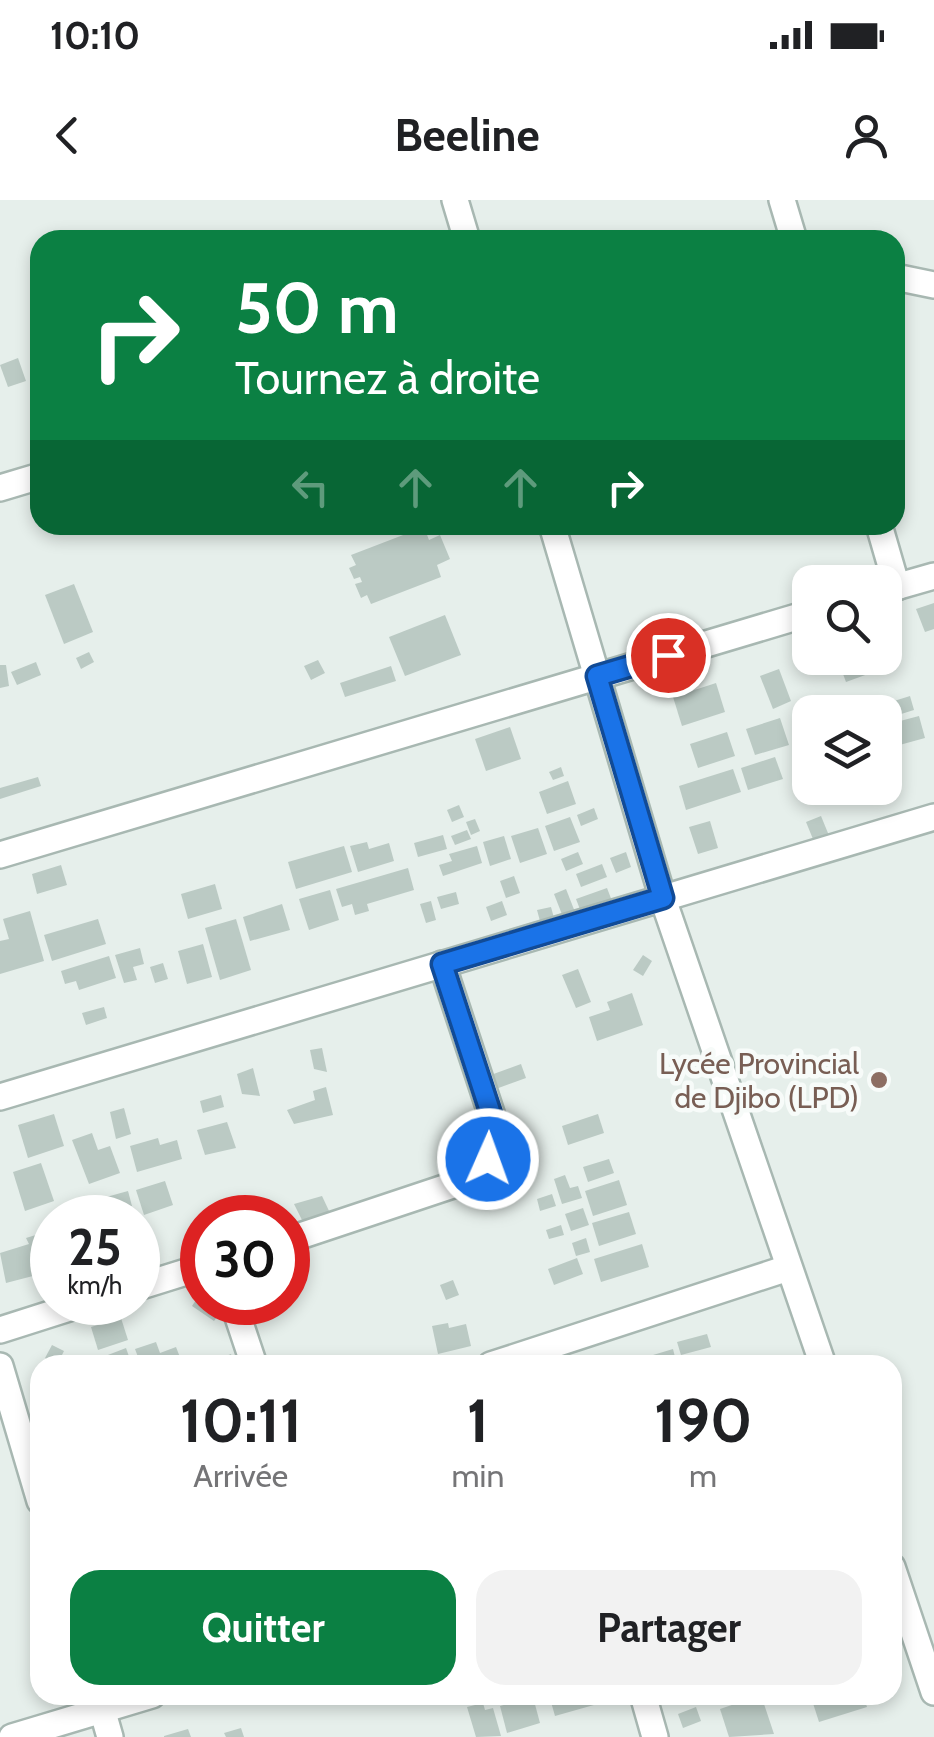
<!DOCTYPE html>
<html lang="fr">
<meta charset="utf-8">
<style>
:root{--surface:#fff;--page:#f2f2f2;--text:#202124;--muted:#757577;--accent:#0b8043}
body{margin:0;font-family:Cabin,sans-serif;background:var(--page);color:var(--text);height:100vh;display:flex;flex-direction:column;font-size:38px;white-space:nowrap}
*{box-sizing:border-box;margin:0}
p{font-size:32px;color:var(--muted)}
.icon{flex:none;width:55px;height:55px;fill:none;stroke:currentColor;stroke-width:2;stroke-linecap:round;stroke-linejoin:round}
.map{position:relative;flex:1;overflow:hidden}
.panel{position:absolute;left:30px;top:1155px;width:872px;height:350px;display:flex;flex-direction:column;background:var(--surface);border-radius:30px;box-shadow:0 5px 15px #0003}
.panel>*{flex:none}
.banner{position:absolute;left:30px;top:30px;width:875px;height:305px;border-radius:30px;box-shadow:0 5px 15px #0003;background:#0b8043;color:#fff;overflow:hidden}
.buttons{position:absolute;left:792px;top:365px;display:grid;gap:20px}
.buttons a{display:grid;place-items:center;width:110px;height:110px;border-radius:20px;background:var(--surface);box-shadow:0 5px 15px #0003;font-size:50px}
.speed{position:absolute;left:30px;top:995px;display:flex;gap:20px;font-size:50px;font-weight:700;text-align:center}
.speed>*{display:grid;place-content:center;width:130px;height:130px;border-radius:50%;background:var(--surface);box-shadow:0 5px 15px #0003;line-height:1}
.speed small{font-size:25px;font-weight:400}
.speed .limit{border:15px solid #d22;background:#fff;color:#111}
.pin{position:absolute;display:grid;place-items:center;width:85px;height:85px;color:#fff;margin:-42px;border:5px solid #fff;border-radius:50%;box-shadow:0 2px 10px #0007}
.me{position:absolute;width:110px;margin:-55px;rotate:2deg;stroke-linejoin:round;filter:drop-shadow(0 0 8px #0008)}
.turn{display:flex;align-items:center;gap:35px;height:210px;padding:0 40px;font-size:45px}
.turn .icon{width:130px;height:130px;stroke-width:2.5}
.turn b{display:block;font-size:70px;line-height:85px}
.lanes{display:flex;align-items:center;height:95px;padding:0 40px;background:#0003;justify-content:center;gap:50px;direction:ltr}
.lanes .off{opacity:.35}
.eta{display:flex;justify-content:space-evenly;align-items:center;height:170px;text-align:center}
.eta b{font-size:60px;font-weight:700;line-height:70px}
.action{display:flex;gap:20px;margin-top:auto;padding:20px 40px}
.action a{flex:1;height:115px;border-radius:30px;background:var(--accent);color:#fff;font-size:40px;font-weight:700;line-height:115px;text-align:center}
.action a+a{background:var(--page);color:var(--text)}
.status{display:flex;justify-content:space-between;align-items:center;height:70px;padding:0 50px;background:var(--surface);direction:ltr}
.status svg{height:28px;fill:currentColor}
header{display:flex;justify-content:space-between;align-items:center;height:130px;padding:0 40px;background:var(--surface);font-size:45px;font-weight:700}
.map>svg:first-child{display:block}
.building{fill:#bbcac4}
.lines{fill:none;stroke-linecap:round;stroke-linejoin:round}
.minor-casing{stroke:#a8b8b2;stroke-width:30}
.minor{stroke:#fff;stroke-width:25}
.route-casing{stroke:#114b97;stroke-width:25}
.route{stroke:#1a73e8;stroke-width:18}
.education-dot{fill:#8d6e63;stroke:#f7fbf9;stroke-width:4}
.labels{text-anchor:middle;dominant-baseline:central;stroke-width:9;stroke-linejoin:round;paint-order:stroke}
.education-label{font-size:30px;fill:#785e54;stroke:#f7fbf9;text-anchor:end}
</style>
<div class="status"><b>10:10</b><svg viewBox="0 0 49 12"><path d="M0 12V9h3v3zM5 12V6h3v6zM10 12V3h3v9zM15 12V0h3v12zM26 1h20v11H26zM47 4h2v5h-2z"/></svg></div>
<header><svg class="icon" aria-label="back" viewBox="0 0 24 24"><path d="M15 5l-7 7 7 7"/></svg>Beeline<svg class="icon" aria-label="person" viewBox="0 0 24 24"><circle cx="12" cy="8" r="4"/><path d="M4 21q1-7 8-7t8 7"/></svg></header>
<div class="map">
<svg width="934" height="1537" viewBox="0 0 934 1537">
<rect width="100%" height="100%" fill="#e6efeb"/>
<g class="building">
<polygon points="18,158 26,181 8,187 0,165"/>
<polygon points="424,327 429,340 440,335 450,359 437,365 441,377 371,404 367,395 361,398 355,384 362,382 360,377 354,379 349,368 356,365 351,355"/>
<polygon points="74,384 93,432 64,444 45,395"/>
<polygon points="934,403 934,429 925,432 916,409"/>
<polygon points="445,415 461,455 405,476 389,437"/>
<polygon points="89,452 94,462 81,469 76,458"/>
<polygon points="837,458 862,458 868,474 846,482"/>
<polygon points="318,460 325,473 311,480 304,466"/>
<polygon points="36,462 41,475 17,485 11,472"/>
<polygon points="0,465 6,465 9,486 0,488"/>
<polygon points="391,466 396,481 345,497 340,483"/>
<polygon points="779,469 791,501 773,509 760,476"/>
<polygon points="716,483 725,512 682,526 673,497"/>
<polygon points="910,496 914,510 885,519 885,512 876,512 875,507"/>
<polygon points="919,516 925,538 885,549 885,525"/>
<polygon points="780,518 789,545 755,555 746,529"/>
<polygon points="810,521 810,541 799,544 793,526"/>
<polygon points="510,527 521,559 486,571 475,539"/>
<polygon points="727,532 735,556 698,568 690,544"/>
<polygon points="775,557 783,579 748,590 741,568"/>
<polygon points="561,567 564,576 553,580 549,572"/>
<polygon points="733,569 741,592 686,610 679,586"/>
<polygon points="38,577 41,586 0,599 0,588"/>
<polygon points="568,581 576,604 547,614 539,592"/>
<polygon points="826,588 851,588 853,595 831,602"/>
<polygon points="459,605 464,617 452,622 447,610"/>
<polygon points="594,608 598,619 581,626 577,615"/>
<polygon points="821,616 830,638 815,644 806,622"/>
<polygon points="570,617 580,642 554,651 545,626"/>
<polygon points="475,619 480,631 471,635 466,622"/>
<polygon points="710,621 718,648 698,654 689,627"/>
<polygon points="538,628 547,654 520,663 511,636"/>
<polygon points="467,630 471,639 455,645 451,636"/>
<polygon points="443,635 447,649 418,657 414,643"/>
<polygon points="504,636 511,659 490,666 483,642"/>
<polygon points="367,642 369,649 389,643 394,661 358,672 350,646"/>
<polygon points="344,646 352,672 296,689 288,662"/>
<polygon points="477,646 482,663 443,676 439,665 452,661 449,654"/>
<polygon points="578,652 583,664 566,671 561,659"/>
<polygon points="626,652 631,667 616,673 610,658"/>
<polygon points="602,664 607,677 581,687 576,674"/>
<polygon points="61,665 67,685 37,694 32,674"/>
<polygon points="408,668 414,690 367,704 369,711 355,715 352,704 342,707 336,689"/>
<polygon points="514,676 520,693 506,698 500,681"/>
<polygon points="215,684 222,709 188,719 181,694"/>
<polygon points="607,688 612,701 581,712 576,699"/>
<polygon points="566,689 575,712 563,717 554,694"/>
<polygon points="330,690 339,720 309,730 299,699"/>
<polygon points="456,692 459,704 441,709 437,697"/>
<polygon points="431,701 436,720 426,723 420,704"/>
<polygon points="502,701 507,715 491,721 486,707"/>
<polygon points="282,704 290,730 250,741 243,717"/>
<polygon points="551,707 554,718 540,721 537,710"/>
<polygon points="30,711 44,761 0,774 0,741 9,739 3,719"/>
<polygon points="98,719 106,744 52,761 44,735"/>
<polygon points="236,719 251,770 220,780 205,728"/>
<polygon points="203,744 212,777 187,784 178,751"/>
<polygon points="140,748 144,764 133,767 137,780 124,783 115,755"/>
<polygon points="643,755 652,761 643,776 633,770"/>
<polygon points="109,756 116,778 79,790 76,781 65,784 61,771"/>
<polygon points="163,763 168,779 155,783 150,767"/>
<polygon points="578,769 591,802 576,808 562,775"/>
<polygon points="632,793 643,825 597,841 589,817 610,810 607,802"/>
<polygon points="104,807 107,818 86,825 82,813"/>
<polygon points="322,848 327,872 314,869 310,850"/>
<polygon points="521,864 526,878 493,890 488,876"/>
<polygon points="253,868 260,896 242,894 237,874"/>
<polygon points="326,887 333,915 294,924 287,910 315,900 313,891"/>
<polygon points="221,895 224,907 203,913 200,901"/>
<polygon points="124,908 131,934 116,939 110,912"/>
<polygon points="54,914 64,946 28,958 18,925"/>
<polygon points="598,914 604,933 568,945 562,926"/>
<polygon points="227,922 236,948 205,955 197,930"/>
<polygon points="92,933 98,950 110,946 120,973 89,984 72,940"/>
<polygon points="522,935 535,970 520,976 507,941"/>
<polygon points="158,938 160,945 177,940 182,959 137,972 130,946"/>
<polygon points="609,959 614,973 588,982 583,967"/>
<polygon points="41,963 54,1001 25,1011 13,972"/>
<polygon points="565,975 570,988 578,986 582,998 562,1004 554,979"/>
<polygon points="619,980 627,1005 593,1016 585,991"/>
<polygon points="165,981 173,1005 144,1015 136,990"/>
<polygon points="128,991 132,1006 91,1018 65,1018 63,1009"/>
<polygon points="552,994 556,1006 540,1011 537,999"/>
<polygon points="322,996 330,1013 302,1020 294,1004"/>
<polygon points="583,1008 589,1025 571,1031 565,1014"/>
<polygon points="629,1012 636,1034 599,1046 592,1023"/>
<polygon points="561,1025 564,1035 549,1039 546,1030"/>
<polygon points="52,1030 52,1071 6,1083 0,1053 29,1044 26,1038"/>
<polygon points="586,1038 590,1052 576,1056 572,1043"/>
<polygon points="642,1044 649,1067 601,1082 594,1059"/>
<polygon points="577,1058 583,1074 554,1085 548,1069"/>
<polygon points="453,1080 459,1095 446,1100 440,1085"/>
<polygon points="202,1091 202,1102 214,1102 223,1109 214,1121 192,1106"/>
<polygon points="121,1118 128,1140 98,1150 91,1127"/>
<polygon points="448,1123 449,1128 466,1124 471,1146 438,1154 432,1126"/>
<polygon points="707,1134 711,1147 681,1155 677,1142"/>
<polygon points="156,1142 160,1153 176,1147 183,1165 141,1165 135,1149"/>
<polygon points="52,1145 64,1151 57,1165 45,1158"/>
<polygon points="126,1148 132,1165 82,1165"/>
<polygon points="673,1149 677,1165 645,1165 643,1158"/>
<polygon points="231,1154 235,1165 224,1165 221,1158"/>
<polygon points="718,1156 721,1165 703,1165 702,1162"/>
<polygon points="549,1495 613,1495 615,1499 555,1516"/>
<polygon points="761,1495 774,1534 729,1537 720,1509"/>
<polygon points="816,1495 863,1495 867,1507 819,1522 811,1497"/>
<polygon points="533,1497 540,1523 507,1533 500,1506"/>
<polygon points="483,1503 485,1510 493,1508 501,1536 476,1537 467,1507"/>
<polygon points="696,1507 701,1521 683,1528 678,1514"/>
<polygon points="241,1528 244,1537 226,1537 224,1533"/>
<polygon points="188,1529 191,1537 164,1537 164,1536"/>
</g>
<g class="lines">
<defs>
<g id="minor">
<polyline points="455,0 467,40"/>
<polyline points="782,0 794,40"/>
<polyline points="895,77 934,85"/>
<polyline points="0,288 40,276"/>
<polyline points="552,325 663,699 823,1165"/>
<polyline points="879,325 897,387"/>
<polyline points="885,390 934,376"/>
<polyline points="0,655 810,413"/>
<polyline points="0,897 934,617"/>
<polyline points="288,1040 462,982 488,959 493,919 442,764"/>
<polyline points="138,1087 202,1067"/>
<polyline points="233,1102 254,1165"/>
<polyline points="0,1130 88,1102"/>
<polyline points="491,1165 788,1068"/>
<polyline points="0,1166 40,1301"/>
<polyline points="892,1367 934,1492"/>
<polyline points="98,1495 110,1537"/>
<polyline points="643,1495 655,1537"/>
<polyline points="12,1537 152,1495"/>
</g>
</defs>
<use href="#minor" class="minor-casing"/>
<use href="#minor" class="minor"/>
</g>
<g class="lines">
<defs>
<polyline id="route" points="488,959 493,920 442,764 663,698 597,476 668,455"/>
</defs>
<use href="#route" class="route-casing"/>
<use href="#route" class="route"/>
</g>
<circle class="education-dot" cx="879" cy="880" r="10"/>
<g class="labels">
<g class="education-label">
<text x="859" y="863">Lycée Provincial<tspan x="859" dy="34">de Djibo (LPD)</tspan></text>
</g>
</g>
</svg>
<div class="buttons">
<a><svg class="icon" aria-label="search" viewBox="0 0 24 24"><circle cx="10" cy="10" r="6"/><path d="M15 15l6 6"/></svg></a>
<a><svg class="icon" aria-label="layers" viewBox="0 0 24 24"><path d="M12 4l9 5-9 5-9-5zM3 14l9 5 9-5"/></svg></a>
</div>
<div class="speed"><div>25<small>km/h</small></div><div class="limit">30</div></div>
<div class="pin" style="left:668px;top:455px;background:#d93025"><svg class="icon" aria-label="arrive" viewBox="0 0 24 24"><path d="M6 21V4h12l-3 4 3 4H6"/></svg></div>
<svg class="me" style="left:488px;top:959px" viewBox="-20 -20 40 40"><circle r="17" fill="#1a73e8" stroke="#fff" stroke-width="3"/><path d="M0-11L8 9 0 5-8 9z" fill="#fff"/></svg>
<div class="banner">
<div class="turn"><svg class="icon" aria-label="right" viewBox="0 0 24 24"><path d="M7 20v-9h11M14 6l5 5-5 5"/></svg><div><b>50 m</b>Tournez à droite</div></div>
<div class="lanes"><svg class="icon off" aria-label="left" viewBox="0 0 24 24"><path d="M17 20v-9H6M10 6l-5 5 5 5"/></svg><svg class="icon off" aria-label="ahead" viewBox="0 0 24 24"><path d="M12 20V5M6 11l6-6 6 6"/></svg><svg class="icon off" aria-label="ahead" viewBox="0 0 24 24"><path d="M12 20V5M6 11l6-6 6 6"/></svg><svg class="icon" aria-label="right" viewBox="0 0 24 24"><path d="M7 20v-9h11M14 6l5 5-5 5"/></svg></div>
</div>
<section class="panel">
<div class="eta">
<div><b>10:11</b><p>Arrivée</p></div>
<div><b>1</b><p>min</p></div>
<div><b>190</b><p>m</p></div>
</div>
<div class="action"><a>Quitter</a><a>Partager</a></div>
</section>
</div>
